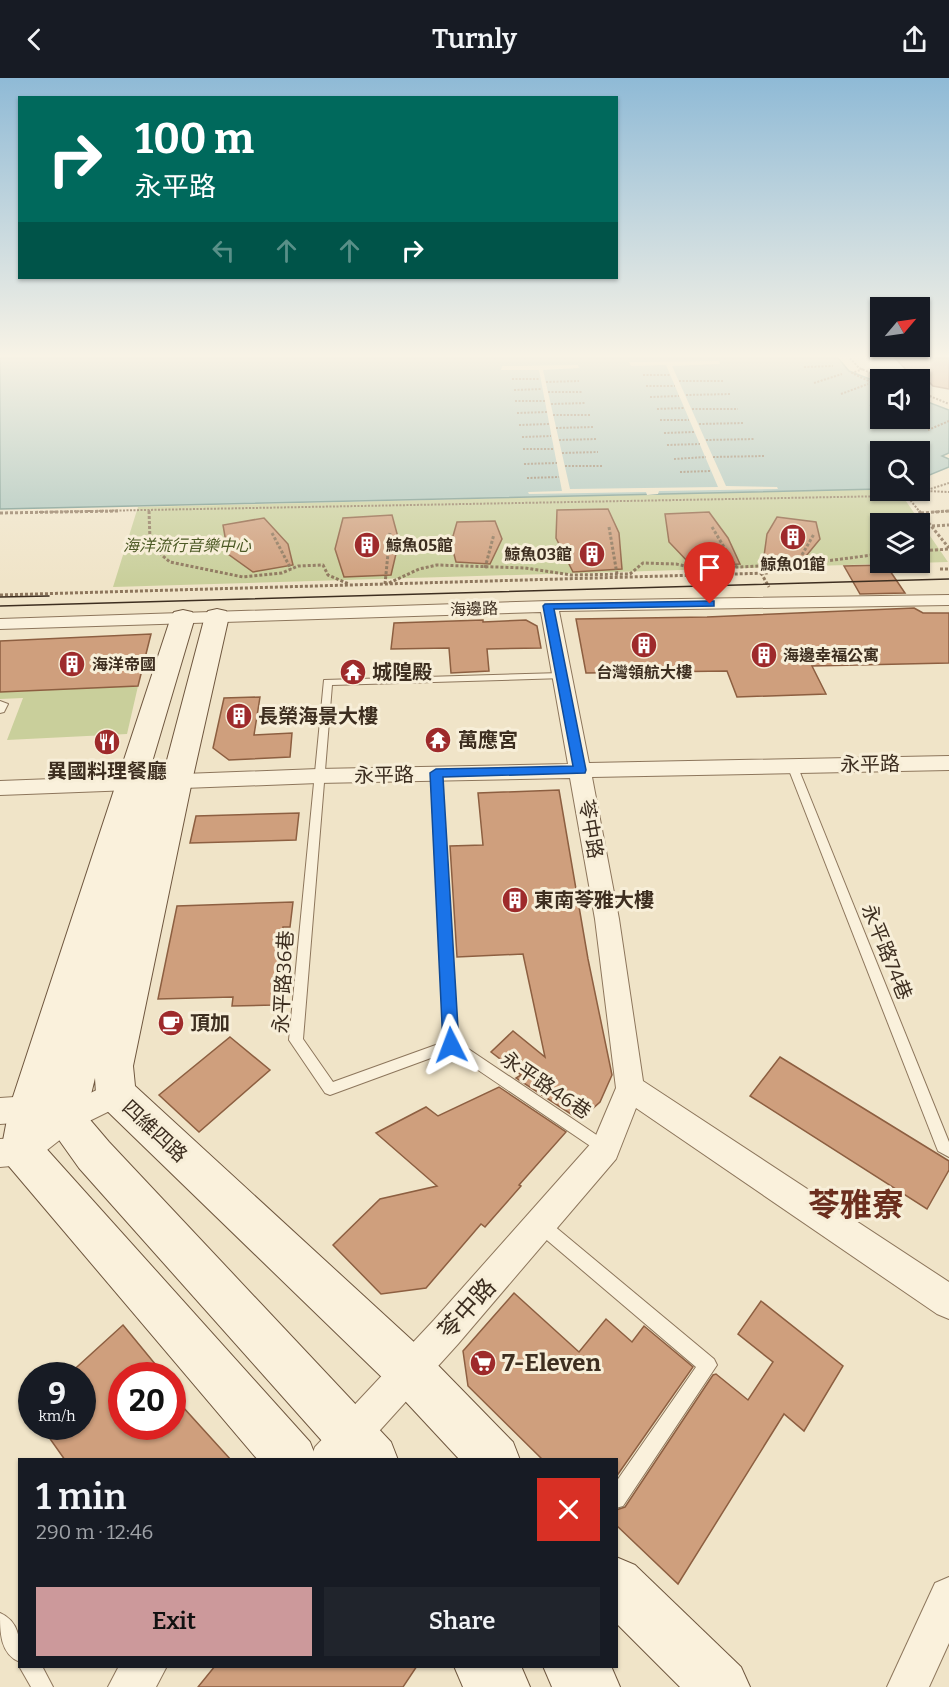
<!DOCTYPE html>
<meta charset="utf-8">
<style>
:root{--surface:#171b24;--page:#20242c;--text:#f1f3f6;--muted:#9ea1a6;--accent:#cc999b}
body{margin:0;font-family:Bitter,"Noto Sans TC",serif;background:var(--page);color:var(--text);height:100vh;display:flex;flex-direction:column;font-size:22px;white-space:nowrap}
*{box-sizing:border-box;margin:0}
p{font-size:20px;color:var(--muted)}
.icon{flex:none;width:33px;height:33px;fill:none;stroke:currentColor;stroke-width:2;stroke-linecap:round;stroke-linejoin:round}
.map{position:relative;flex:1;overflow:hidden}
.details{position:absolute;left:18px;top:1380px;width:600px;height:210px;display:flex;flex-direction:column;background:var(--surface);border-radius:0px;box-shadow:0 2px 4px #0004}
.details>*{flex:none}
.banner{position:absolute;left:18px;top:18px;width:600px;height:183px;border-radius:0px;box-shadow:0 2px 4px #0004;background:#00695c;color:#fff;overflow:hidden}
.needle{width:39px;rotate:61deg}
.controls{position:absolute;left:870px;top:219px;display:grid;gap:12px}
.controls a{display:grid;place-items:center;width:60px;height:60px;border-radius:0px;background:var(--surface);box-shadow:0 2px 4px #0004;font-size:30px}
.speed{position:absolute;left:18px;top:1284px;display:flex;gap:12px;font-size:30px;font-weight:700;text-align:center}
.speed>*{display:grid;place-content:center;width:78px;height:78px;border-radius:50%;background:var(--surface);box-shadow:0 2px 4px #0004;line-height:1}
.speed small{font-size:15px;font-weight:400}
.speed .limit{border:9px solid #d22;background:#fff;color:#111}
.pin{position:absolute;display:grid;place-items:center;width:51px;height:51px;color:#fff;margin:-62px -26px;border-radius:50% 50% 50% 0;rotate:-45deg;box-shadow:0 0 6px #0007}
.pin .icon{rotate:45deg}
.me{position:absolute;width:66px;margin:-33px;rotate:357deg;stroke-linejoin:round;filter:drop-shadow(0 0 4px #0008)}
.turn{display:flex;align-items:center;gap:21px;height:126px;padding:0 18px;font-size:27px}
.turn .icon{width:78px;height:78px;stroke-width:2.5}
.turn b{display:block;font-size:42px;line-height:51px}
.lanes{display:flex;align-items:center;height:57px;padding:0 18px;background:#0003;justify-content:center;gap:30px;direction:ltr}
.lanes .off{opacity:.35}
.round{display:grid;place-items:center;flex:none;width:63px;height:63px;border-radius:0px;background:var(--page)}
.head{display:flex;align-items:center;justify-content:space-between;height:102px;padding:0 18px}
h1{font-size:36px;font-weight:600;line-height:45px}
.action{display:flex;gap:12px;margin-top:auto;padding:12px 18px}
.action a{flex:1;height:69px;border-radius:0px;background:var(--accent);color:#111;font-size:24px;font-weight:600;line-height:69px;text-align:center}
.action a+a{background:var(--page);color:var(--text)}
header{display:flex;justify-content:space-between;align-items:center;height:78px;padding:0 18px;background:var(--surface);font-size:27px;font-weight:600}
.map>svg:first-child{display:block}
.green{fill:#c9cf9b;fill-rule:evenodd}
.water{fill:#a9c4bc;stroke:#6f938a;stroke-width:1.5}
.pier{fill:#f0e4c8}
.building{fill:#cf9f7d;stroke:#8d5f41;stroke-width:1.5}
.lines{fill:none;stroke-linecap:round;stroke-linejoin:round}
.lane-casing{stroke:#8d765c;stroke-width:2}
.street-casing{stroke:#8d765c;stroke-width:2}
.secondary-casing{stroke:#6f573f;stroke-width:2}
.path-far1{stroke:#8d765c;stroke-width:2;stroke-dasharray:2 1.5;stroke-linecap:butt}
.path{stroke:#8d765c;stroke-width:3;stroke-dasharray:3 2;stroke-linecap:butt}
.lane{fill:#faf1dc;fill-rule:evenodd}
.street{fill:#faf1dc;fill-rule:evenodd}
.secondary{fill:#faf1dc;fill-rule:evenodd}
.tram{stroke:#3d2e20;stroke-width:1.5}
.route{fill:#1a73e8;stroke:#114b97;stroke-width:1.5}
.labels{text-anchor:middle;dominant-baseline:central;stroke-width:6;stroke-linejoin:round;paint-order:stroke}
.far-park-label{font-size:16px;font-style:italic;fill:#4d5a26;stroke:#f7eed8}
.far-poi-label{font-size:16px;font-weight:bold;fill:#3d2e20;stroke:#f7eed8;text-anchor:start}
.far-street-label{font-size:16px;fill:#3d2e20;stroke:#f7eed8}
.poi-label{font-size:20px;font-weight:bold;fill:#3d2e20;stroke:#f7eed8;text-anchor:start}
.street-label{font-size:20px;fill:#3d2e20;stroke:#f7eed8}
.near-street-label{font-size:24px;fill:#3d2e20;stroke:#f7eed8}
.near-poi-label{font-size:24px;font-weight:bold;fill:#3d2e20;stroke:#f7eed8;text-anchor:start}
.near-district-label{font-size:32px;font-weight:bold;fill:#6b2e1e;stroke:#f7eed8}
</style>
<header><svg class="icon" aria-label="back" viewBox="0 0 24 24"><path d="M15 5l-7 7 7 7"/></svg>Turnly<svg class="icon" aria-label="share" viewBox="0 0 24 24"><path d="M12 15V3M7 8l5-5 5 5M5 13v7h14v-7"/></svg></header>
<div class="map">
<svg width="949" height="1609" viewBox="0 0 949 1609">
<rect width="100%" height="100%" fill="#f0e4c8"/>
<g class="green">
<path d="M 880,411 L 899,413 L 948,484 L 113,509 L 138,429 ZM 880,446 L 920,446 L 920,484 L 880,484 Z"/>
<polygon points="138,608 127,656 7,662 23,620 0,621 0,614"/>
</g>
<polygon class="water" points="0,280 838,280 849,293 880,305 880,340 920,340 920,321 949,332 949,375 942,378 949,381 949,389 920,401 920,374 880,374 880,411 0,431"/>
<polygon class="pier" points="719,283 720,286 672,288 726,408 777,409 778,411 659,413 658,416 647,417 646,414 529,416 528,414 562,413 539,292 501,292 502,288 578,287 579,290 543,292 570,411 718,409 666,287 631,288 629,284"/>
<g class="building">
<polygon points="895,280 949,280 949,311 933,308 927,302 913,299"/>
<polygon points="608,431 619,455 622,491 573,494 556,460 557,432"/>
<polygon points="709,434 728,460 740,486 691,487 669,464 665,436"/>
<polygon points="392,437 399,463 391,497 344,499 335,471 343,440"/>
<polygon points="777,439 816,444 820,461 802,483 764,478 767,456"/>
<polygon points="264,440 288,466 293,487 253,494 228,476 223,447"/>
<polygon points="495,443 502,461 490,486 456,484 451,465 457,444"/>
<polygon points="886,487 905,515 860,516 844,488"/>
<polygon points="914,530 923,535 949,535 949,585 812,588 826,616 737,619 727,593 586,595 576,541 707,539"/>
<polygon points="483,542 483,544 526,542 537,548 541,570 487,571 489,593 451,595 449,570 391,571 394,545"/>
<polygon points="151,556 138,608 0,614 0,563"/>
<polygon points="260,619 254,657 292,655 290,679 229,682 213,670 224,620"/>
<polygon points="559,712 588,881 612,997 600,1024 580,1042 516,1000 521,997 491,974 513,953 545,979 523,876 457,879 450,768 483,767 478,715"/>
<polygon points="299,735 296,762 190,765 196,738"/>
<polygon points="293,824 290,849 283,849 274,927 232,928 233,919 158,921 177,828"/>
<polygon points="230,959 270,992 199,1054 159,1017"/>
<polygon points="780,979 949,1083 949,1092 927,1131 750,1018"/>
<polygon points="499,1009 566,1054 519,1107 521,1108 485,1149 481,1146 426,1210 381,1216 333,1167 380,1121 437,1108 376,1055 426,1029 438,1038"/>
<polygon points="514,1215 579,1274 606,1241 632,1264 644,1248 693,1289 616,1399 616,1382 543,1382 468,1308 463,1273"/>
<polygon points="761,1223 843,1288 804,1353 784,1336 678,1506 616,1447 616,1432 625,1429 713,1297 716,1296 748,1322 773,1284 738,1256"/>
<polygon points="123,1247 165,1298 122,1298 122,1348 172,1348 172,1317 231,1382 65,1382 41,1348 82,1348 82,1298 67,1298"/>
<polygon points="215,1588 417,1588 403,1609 198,1609"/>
</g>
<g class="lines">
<defs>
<g id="lane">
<polygon points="561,595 566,598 564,600 332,607 303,961 333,1004 444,964 431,695 432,692 440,692 458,964 610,1066 612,1071 610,1076 605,1078 450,973 330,1017 325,1015 289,962 324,602"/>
<polygon points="0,623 8,626 4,634 0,635"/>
<polygon points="792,684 797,687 949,1064 949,1079 938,1073 936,1068 787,687"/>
<polygon points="541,1139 547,1142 714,1281 717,1287 623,1428 616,1430 616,1404 696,1289 535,1152 533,1147 535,1142"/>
<path d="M 0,1535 C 21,1544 20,1565 20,1584 C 0,1576 0,1554 0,1535 Z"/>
<polygon points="20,1586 20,1588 42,1588 53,1609 31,1609 19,1588"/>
</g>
<g id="street">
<polygon points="949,517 949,527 559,533 589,685 949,678 949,692 592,699 619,841 643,1003 949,1204 949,1241 937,1236 636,1030 616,1081 458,1266 353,1382 310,1382 315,1369 434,1242 594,1062 616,1010 595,841 570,700 318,705 0,717 0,703 318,691 568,686 541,534 0,551 0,541 549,523"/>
<polygon points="116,1003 126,1007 130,1016 126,1025 75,1050 33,1083 22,1087 0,1089 0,1061 16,1060 36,1046 29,1044 0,1046 0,1020 29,1018 50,1025 54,1032"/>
<polygon points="949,1499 949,1565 929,1609 887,1609 935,1505"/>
<polygon points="119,1588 167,1588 156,1609 108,1609"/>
</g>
<g id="secondary">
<polygon points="217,531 226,533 229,538 192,703 133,988 135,1008 427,1276 513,1364 520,1382 460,1382 393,1310 102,1028 96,1016 95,1000 86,1037 109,1064 391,1364 398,1382 339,1382 79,1090 47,1045 43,1067 310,1364 317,1382 258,1382 7,1086 1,1073 9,1031 171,539 174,534 183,532 192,534 195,539 147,701 154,699 162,701 205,538 208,533"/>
<polygon points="616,1479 635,1487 741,1589 750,1609 680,1609 616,1545"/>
<polygon points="454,1588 521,1588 530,1609 463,1609"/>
<polygon points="543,1588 611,1588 620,1609 552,1609"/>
</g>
</defs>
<use href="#lane" class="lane-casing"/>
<use href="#street" class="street-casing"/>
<use href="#secondary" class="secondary-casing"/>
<g class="path-far1">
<polyline points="850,280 859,290 888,302"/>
<polyline points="804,289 833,288"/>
<polyline points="863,291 852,295 879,308"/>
<polyline points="643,297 670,297"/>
<polyline points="512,301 540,301"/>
<polyline points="679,303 723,303"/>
<polyline points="546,304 579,303"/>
<polyline points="814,305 842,296"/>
<polyline points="646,308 675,308"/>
<polyline points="514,312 542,311"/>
<polyline points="548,314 583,314"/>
<polyline points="920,314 949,326"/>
<polyline points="841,316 868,306"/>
<polyline points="686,317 731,316"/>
<polyline points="650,319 679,318"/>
<polyline points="515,323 545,323"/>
<polyline points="551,326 586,325"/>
<polyline points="870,328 880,324"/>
<polyline points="657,331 684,330"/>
<polyline points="692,331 738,331"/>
<polyline points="920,331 925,329"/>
<polyline points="517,335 547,334"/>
<polyline points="553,337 591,337"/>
<polyline points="660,342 689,342"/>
<polyline points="699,346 744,345"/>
<polyline points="519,347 549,346"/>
<polyline points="556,350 593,349"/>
<polyline points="928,352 949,343"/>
<polyline points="664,355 694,354"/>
<polyline points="522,359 551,358"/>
<polyline points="559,362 596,361"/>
<polyline points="706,362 755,361"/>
<polyline points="667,367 700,366"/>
<polyline points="523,371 554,371"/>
<polyline points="562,375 598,374"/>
<polyline points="713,379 764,378"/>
<polyline points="674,381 706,379"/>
<polyline points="524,386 557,385"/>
<polyline points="565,388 602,388"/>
<polyline points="680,394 711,393"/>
<polyline points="527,400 559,399"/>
<polyline points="927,413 949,414"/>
<polyline points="906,417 920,434"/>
<polyline points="39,434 891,418 924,413 949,405"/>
<polyline points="149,434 149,432"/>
<polyline points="931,434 949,433"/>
</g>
<g class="path">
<polyline points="149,433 150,462 157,473 170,484 243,499 282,495 298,488 323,487 328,497 349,506"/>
<polyline points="919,433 949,470"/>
<polyline points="0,435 118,433"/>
<polyline points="921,435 949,433"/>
<polyline points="932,448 949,447"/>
<polyline points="609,449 617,496"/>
<polyline points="712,449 736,489"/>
<polyline points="272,455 291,491"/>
<polyline points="920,473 949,471"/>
<polyline points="800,486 799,482 814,456"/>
<polyline points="485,490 494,456"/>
<polyline points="940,491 949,491"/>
<polyline points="761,495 769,509"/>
<polyline points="389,505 419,491 437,487 525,490 571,497 630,496 643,485 676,486 694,490 739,489 803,486 880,476"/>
<polyline points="385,506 390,455"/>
<polyline points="0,517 769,495"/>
</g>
<use href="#lane" class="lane"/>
<use href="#street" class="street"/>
<use href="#secondary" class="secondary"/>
<g class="tram">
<polyline points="0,519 49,518"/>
<polyline points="0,528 949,501"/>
</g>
</g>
<linearGradient id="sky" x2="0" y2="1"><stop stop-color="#8fbad6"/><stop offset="0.55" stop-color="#f8f3e6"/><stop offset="1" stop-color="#f8f3e6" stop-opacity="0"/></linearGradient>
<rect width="949" height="505" fill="url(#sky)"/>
<polygon class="route" points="710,523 714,523 714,528 554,531 586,692 585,695 443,699 459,967 457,972 451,974 445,972 443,967 430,695 436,691 573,688 543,528 545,526"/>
<defs>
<symbol id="building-disc" viewBox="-11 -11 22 22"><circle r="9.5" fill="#9e2a2b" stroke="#f7eed8"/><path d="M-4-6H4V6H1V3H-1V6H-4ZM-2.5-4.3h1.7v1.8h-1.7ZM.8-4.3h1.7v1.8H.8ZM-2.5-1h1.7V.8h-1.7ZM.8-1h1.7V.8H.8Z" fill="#fff"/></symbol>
<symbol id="temple-disc" viewBox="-11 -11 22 22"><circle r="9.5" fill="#9e2a2b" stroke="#f7eed8"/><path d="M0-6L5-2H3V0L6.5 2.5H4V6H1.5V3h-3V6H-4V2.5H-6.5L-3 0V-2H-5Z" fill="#fff"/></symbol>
<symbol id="restaurant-disc" viewBox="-11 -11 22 22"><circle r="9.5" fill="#9e2a2b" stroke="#f7eed8"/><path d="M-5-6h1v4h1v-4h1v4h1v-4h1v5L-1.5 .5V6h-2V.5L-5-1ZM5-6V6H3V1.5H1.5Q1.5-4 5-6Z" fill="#fff"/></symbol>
<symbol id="cafe-disc" viewBox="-11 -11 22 22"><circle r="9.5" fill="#9e2a2b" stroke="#f7eed8"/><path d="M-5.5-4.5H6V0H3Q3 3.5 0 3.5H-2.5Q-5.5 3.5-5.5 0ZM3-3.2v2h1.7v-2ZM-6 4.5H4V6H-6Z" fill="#fff"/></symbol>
<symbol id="supermarket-disc" viewBox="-11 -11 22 22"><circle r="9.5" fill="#9e2a2b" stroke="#f7eed8"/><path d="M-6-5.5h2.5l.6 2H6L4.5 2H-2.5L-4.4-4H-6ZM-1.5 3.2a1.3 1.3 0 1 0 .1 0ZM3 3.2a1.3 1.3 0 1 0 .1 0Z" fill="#fff"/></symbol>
</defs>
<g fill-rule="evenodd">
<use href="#building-disc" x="778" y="444" width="30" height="30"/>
<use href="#building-disc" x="352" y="452" width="30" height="30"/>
<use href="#building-disc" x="577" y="461" width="30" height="30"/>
<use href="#building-disc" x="629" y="552" width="30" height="30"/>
<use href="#building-disc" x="749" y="562" width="30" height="30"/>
<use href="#building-disc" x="57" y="571" width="30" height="30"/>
<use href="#temple-disc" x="338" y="579" width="30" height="30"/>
<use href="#building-disc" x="224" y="623" width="30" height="30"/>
<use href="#temple-disc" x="423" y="647" width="30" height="30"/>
<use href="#restaurant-disc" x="92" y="649" width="30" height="30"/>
<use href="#building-disc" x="500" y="807" width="30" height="30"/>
<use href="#cafe-disc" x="156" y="930" width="30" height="30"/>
<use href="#supermarket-disc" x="468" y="1270" width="30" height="30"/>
</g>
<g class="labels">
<g class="far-park-label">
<text x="187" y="467">海洋流行音樂中心</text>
</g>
<g class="far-poi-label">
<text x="386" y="467">鯨魚05館</text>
<text x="572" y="476" text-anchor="end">鯨魚03館</text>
<text x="793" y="486" text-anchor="middle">鯨魚01館</text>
<text x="783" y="577">海邊幸福公寓</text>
<text x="92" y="586">海洋帝國</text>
<text x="644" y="594" text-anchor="middle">台灣領航大樓</text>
</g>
<g class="far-street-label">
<text transform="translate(474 531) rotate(-2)">海邊路</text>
</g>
<g class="poi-label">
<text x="372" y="594">城隍殿</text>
<text x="258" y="638">長榮海景大樓</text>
<text x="458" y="662">萬應宮</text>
<text x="107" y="693" text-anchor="middle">異國料理餐廳</text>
<text x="534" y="822">東南苓雅大樓</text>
<text x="190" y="945">頂加</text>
</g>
<g class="street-label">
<text transform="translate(870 686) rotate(-1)">永平路</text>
<text transform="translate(384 697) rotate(-1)">永平路</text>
<text transform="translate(591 751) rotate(80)">苓中路</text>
<text transform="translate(887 874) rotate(68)">永平路74巷</text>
<text transform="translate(283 904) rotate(-87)">永平路36巷</text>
<text transform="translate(546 1007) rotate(34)">永平路46巷</text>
<text transform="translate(155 1053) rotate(43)">四維四路</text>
</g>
<g class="near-street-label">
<text transform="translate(467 1231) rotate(-48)">苓中路</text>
</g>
<g class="near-poi-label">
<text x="502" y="1285">7-Eleven</text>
</g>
<g class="near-district-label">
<text x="856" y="1127">苓雅寮</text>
</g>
</g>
</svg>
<div class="controls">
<a><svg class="needle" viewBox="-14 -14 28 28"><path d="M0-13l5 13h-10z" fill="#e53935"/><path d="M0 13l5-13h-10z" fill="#9ea1a6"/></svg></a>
<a><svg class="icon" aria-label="sound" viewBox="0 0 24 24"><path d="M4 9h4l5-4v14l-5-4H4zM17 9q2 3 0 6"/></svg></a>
<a><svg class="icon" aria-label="search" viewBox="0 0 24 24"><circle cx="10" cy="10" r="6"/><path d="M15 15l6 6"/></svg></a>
<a><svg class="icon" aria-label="layers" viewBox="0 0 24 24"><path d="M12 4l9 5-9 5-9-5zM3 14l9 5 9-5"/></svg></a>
</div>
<div class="speed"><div>9<small>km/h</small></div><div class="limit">20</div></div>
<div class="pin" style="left:710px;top:526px;background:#d93025"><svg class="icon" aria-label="arrive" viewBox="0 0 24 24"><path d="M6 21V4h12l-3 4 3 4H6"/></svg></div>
<svg class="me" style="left:451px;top:967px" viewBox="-20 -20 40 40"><path d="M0-17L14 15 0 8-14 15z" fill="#1a73e8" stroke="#fff" stroke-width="4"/></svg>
<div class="banner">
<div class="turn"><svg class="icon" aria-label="right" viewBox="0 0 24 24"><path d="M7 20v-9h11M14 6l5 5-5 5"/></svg><div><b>100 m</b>永平路</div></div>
<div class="lanes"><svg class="icon off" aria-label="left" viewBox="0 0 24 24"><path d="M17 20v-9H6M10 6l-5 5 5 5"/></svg><svg class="icon off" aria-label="ahead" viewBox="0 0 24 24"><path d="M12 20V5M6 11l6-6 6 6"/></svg><svg class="icon off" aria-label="ahead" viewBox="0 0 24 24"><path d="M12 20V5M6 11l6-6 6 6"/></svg><svg class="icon" aria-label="right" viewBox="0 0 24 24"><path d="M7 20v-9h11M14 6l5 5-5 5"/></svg></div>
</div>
<section class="details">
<div class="head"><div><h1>1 min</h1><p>290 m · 12:46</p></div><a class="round" style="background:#d93025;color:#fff"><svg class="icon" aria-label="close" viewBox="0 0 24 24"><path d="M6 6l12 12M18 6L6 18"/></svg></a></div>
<div class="action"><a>Exit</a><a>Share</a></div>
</section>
</div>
